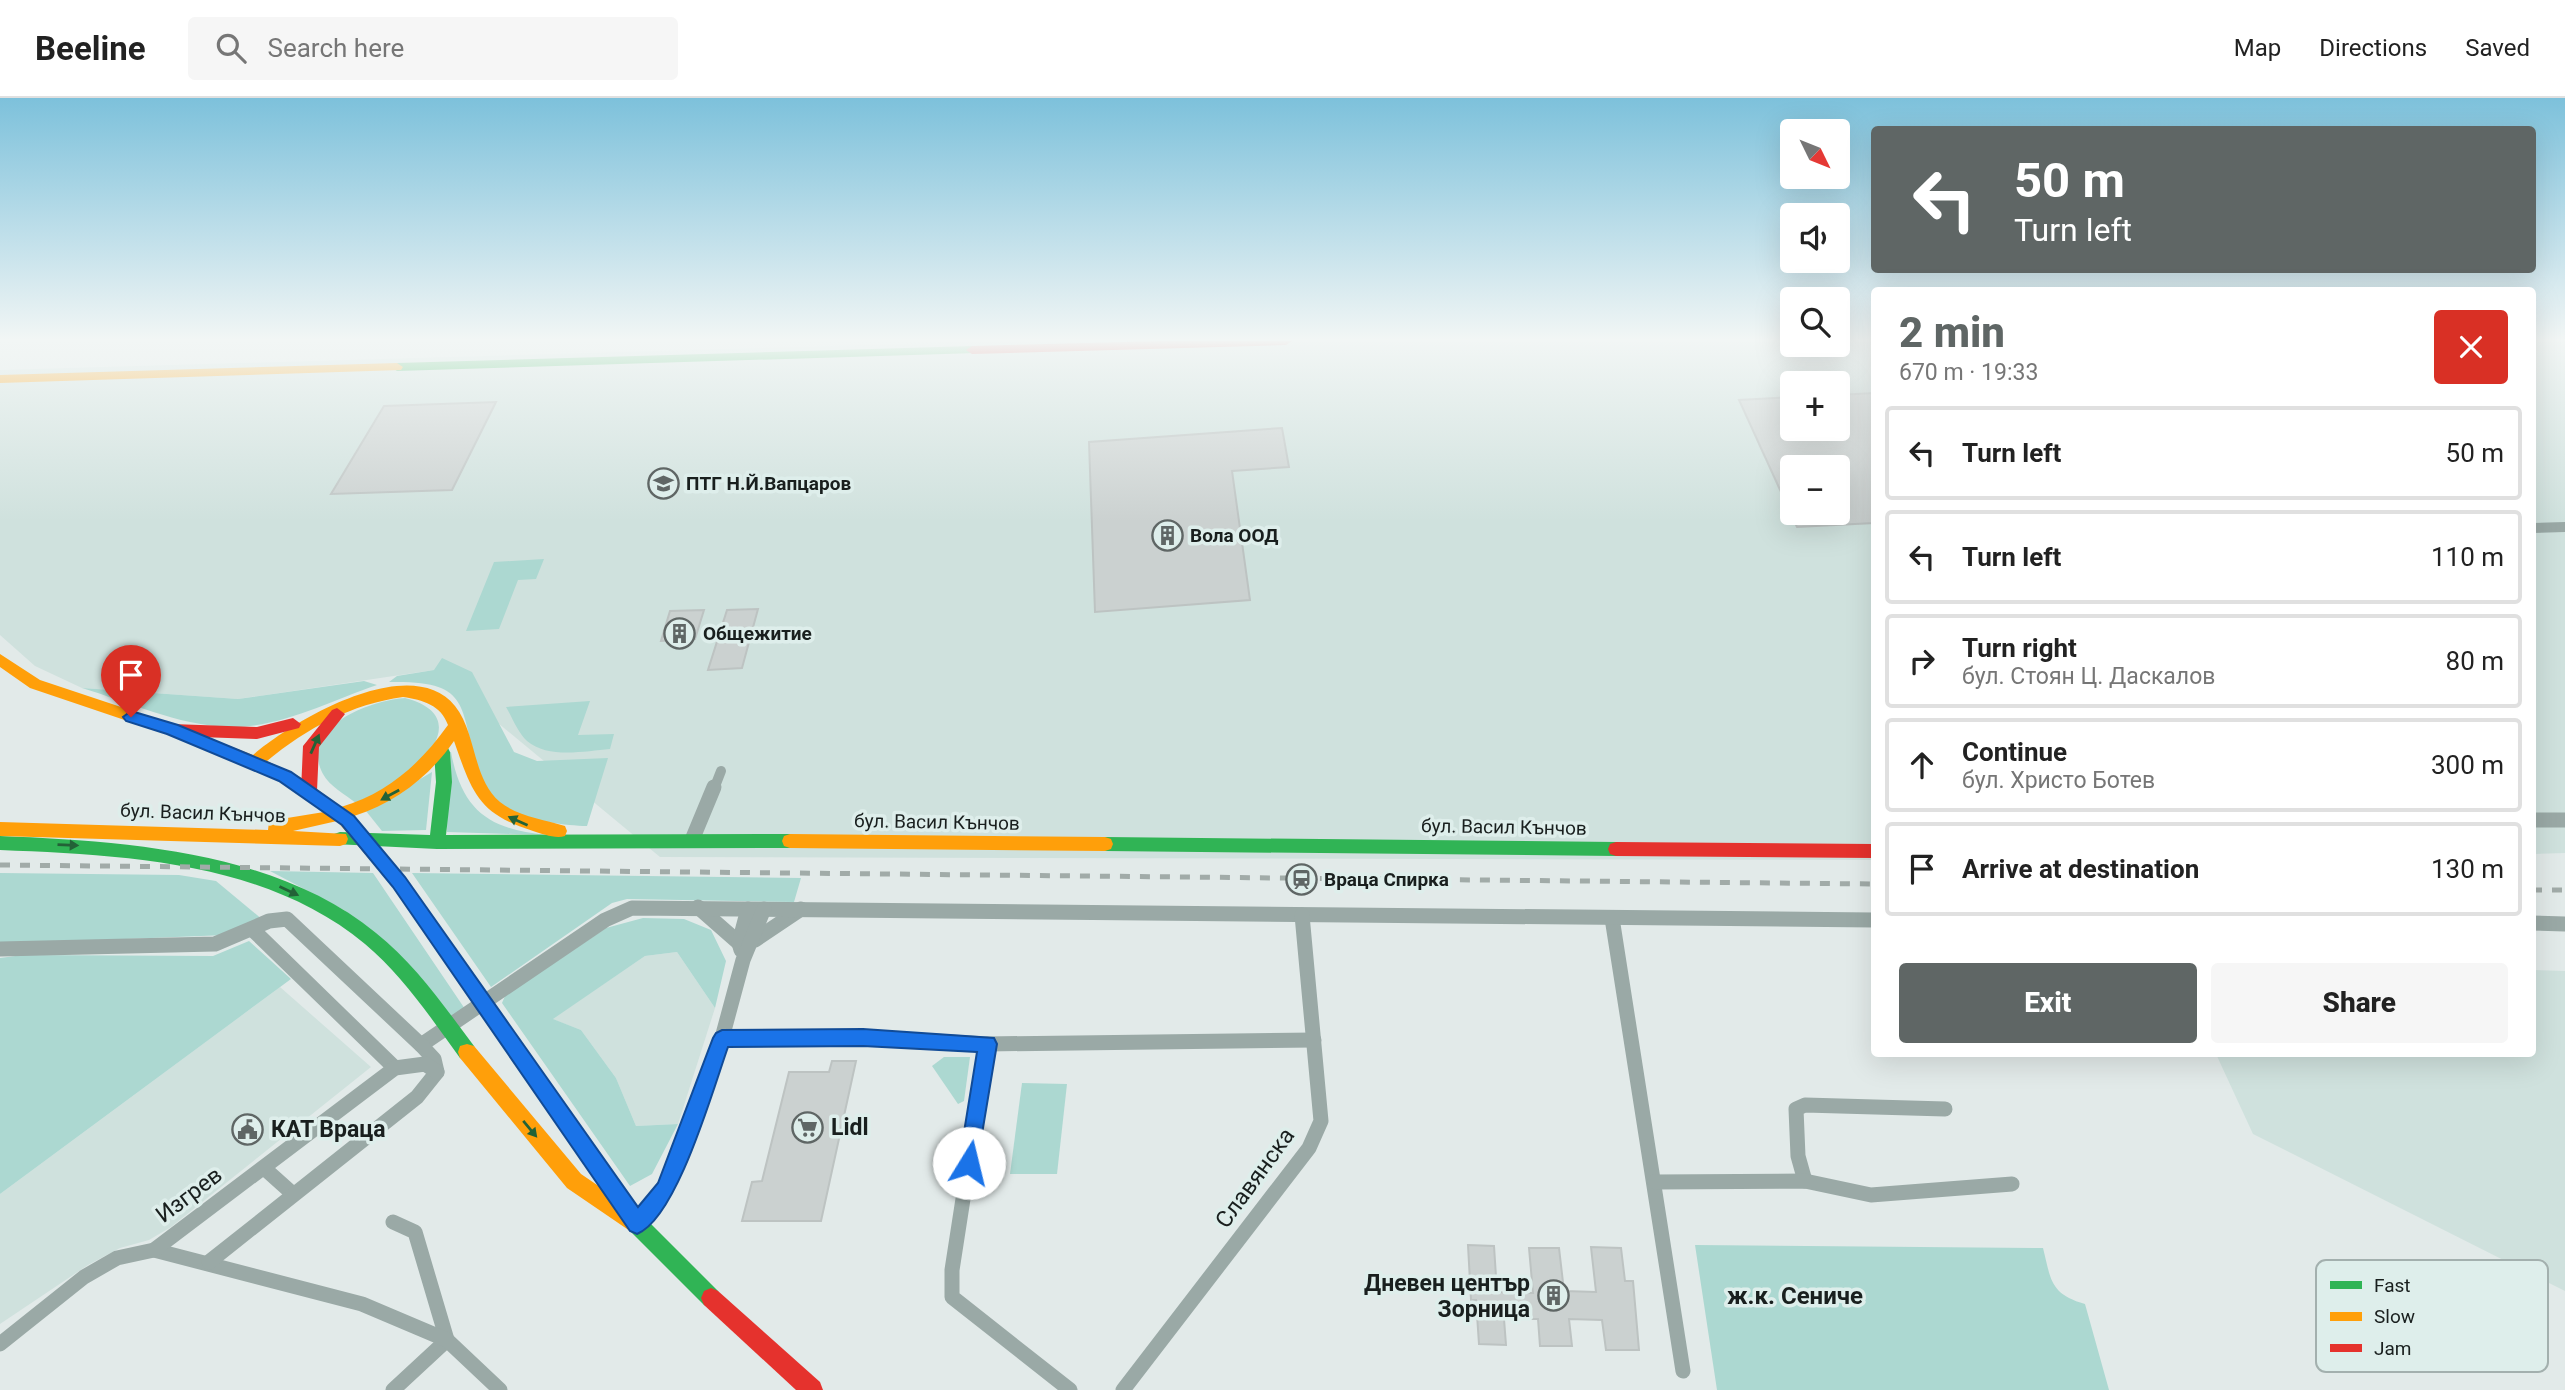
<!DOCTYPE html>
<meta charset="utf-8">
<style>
:root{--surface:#fff;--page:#f6f6f6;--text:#222;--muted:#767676;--line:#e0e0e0;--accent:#5f6665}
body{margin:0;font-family:Roboto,sans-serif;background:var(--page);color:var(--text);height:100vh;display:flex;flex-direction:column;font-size:26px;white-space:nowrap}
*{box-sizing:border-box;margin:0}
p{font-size:23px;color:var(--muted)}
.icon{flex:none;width:38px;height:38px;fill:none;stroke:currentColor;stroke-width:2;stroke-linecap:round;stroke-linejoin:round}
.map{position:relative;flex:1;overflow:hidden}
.details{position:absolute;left:1871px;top:189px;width:665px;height:770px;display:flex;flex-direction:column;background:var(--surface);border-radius:7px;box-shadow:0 7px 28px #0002}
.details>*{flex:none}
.guide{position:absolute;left:1871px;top:28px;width:665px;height:147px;border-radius:7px;box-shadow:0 7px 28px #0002;background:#5f6665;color:#fff;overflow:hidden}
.needle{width:46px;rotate:133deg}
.fabs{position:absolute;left:1780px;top:21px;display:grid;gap:14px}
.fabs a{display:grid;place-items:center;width:70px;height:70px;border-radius:7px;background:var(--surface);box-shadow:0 7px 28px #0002;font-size:35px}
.pin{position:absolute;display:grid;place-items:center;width:60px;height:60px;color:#fff;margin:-72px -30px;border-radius:50% 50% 50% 0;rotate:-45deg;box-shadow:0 0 7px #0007}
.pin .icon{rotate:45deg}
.me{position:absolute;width:77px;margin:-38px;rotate:9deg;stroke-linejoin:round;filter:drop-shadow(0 0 5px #0008)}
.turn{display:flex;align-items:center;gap:24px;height:147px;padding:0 28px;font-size:32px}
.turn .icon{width:91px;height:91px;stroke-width:2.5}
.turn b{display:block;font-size:49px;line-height:60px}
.round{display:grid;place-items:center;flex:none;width:74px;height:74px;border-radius:7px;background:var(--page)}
.overview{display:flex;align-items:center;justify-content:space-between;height:119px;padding:0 28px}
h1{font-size:42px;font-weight:800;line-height:52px;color:var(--accent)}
.button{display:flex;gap:14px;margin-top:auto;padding:14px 28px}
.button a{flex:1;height:80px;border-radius:7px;background:var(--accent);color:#fff;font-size:28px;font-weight:800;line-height:80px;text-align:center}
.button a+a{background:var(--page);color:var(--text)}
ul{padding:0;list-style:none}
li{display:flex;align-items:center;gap:21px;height:94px;margin:0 14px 10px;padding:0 14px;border:4px solid var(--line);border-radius:7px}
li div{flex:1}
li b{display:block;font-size:26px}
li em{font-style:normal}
header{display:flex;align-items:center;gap:42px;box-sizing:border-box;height:98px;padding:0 35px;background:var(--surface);border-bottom:2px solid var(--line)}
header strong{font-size:33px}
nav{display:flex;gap:38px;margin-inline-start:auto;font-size:24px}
.search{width:490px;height:63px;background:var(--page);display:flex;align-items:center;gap:18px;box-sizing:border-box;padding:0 24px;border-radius:7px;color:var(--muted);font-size:26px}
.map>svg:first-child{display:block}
.built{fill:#cfe1dd;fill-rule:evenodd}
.green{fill:#acd8d1}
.building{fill:#cbd1d0;stroke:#bdc3c2;stroke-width:2;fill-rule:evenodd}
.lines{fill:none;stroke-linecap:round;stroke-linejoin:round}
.street-far1{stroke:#9aa9a6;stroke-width:10}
.street{stroke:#9aa9a6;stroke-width:15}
.fast{fill:#30b455;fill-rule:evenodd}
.slow{fill:#ff9f0a;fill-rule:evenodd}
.jam{fill:#e5322d;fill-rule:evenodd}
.rail{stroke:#a1aba8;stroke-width:5;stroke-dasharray:10 10;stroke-linecap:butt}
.oneway{fill:#236237}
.route{fill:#1a73e8;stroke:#114b97;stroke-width:2}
.labels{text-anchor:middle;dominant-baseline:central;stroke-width:7;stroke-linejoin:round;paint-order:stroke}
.poi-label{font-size:19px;font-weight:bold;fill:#191f1e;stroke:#deeeeb;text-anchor:start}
.street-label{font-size:19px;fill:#191f1e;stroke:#deeeeb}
.near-poi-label{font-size:23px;font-weight:bold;fill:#191f1e;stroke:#deeeeb;text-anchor:start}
.near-street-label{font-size:23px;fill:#191f1e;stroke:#deeeeb}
.near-neighbourhood-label{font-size:24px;font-weight:bold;fill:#191f1e;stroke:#deeeeb}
.key{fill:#deeeeb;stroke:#a3b0ae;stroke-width:2}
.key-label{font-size:19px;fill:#191f1e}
</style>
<header>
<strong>Beeline</strong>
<div class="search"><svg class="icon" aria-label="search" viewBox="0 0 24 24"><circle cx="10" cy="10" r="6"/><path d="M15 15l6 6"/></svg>Search here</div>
<nav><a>Map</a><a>Directions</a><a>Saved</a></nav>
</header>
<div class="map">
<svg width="2565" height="1292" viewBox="0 0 2565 1292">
<rect width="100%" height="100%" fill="#e2eae9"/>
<g class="built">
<path d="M 1002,243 L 1792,243 L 1792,247 L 1874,243 L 1874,762 L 660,759 L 434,572 L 238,601 L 82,590 L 35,568 L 0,537 L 0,272 ZM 1792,285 L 1838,285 L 1838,331 L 1792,331 ZM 1792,369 L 1838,369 L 1838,415 L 1792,415 Z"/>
<polygon points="2532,243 2565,243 2565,755 2532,756"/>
<polygon points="677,854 715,910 678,1026 636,1028 616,980 581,932 552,921 645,858"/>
<polygon points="2532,872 2565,873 2565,1193 2253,1036 2216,956 2532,956"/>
<polygon points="280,889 371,969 171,1129 149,1142 120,1150 88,1167 0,1226 0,1096"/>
</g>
<g class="green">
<polygon points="544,461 536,481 518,482 499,531 466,533 494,464"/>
<path d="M 442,560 L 472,574 L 514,654 L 537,663 L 608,660 L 587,728 C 559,727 505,721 488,695 C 484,689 483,681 480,675 C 457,611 476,582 389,584 L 397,578 L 434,572 Z"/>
<path d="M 364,583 L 377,587 C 330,603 278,631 227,629 C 178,627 128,604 82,590 L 238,601 Z"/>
<path d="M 405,600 C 462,615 437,653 404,680 C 391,691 371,697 356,705 C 346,697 329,688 323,676 C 298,629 371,602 405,600 Z"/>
<path d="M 590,603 L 578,637 L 614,636 L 610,651 C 585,653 548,661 527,643 C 518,635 512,619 506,609 Z"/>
<path d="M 448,654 L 451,654 C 462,713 489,731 546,737 L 447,734 Z"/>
<polygon points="432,674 426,732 382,733 366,713"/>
<polygon points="270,773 373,775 465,911 453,920 344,812"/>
<polygon points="0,775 179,777 216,783 263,822 226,837 0,846"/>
<polygon points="412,775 801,780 794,804 627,801 612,805 491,889"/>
<polygon points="643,820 684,821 711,832 726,863 715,910 677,854 645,858 553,921 581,932 616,980 636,1028 678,1026 652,1076 630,1088 502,905 505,898 606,830"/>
<polygon points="249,843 291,881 0,1096 0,860 23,857 213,858"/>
<polygon points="944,959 970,959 964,1003 958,1006 932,968"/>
<polygon points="1022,985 1067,986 1057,1076 1010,1076"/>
<path d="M 1695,1147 L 2043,1150 C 2051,1182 2050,1196 2085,1206 L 2109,1292 L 1717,1292 Z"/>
</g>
<g class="building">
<path d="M 1874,295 L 1874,425 L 1797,429 L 1739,302 L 1792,299 L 1792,331 L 1838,331 L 1838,297 ZM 1792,369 L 1838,369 L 1838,415 L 1792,415 Z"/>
<polygon points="496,304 452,392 331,396 384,308"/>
<polygon points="1282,330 1289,369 1232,373 1250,502 1095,514 1089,344"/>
<polygon points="758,511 742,570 708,572 727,512"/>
<polygon points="704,512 695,541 661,543 670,513"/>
<polygon points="832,963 856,963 821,1123 742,1123 752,1084 762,1083 789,974 829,974"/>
<polygon points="1468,1147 1494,1148 1497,1194 1533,1195 1529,1150 1559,1150 1564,1193 1596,1194 1591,1149 1621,1150 1625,1183 1633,1183 1639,1252 1606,1252 1602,1222 1569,1221 1572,1248 1540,1248 1538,1221 1504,1221 1506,1247 1479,1246 1476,1202 1471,1202"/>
</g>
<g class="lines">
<g class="street-far1">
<polyline points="2532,430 2565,429"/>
<polyline points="714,691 721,673"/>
</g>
<g class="street">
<polyline points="2532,722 2565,722"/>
<polyline points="692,742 714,689"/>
<polyline points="698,809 739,845"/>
<polyline points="1612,820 1683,1273"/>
<polyline points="2532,825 2565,826"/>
<polyline points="253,832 395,970"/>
<polyline points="755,842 801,811"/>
<polyline points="0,851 215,846 269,823 287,821 421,947 605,822 632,810 1874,822"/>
<polyline points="741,852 739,845 748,811"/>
<polyline points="722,940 863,939 987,946"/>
<polyline points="264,1070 293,1096"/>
<polyline points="1805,1083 1798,1058 1796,1011 1805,1007 1945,1011"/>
<polyline points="1655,1084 1805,1083 1871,1097 2012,1086"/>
<polyline points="393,1124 415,1134 447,1242 393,1292"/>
<polyline points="637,1126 666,1091 722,940 743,862 764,811"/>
<polyline points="154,1152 362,1206 447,1242 500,1292"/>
<polyline points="209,1164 417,999 437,974 434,961 421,947"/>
<polyline points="0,1246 84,1179 117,1160 154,1152 395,970 425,966 437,974"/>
<polyline points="1070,1292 952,1199 952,1172 987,946 1314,942"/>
<polyline points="1123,1292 1309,1050 1321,1023 1302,817"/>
</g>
<g class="fast">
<polygon points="972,248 978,252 976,255 397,273 391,269 397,265"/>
<polygon points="442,648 448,650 450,654 452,684 446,737 790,736 796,738 798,743 796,748 790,750 437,751 334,746 332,741 334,736 340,734 430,737 436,684 434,654 436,650"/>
<path d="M 0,738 C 124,743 276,753 376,835 C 415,866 444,908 474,948 L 476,954 L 474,960 L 467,962 L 460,960 C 431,920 403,878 365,846 C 265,763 123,757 0,752 Z"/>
<polygon points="1105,739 1616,744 1622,746 1624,751 1622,756 1616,758 1105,753 1099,751 1097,746 1099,741"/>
<polygon points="459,862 465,865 644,1119 718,1193 721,1200 718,1207 711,1210 704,1207 630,1133 453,875 450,870 453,865"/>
</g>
<g class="slow">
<polygon points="397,265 403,269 401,272 0,285 0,277"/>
<path d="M 0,556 L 40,582 L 178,628 L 253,657 C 293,623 410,553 455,608 C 477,636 472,680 500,704 C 519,719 543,721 565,728 L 567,733 L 565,738 C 555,741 543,736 533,733 C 478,716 472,694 454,643 C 429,679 395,705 354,718 L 405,779 L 465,865 L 468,870 L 465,875 L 459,878 L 453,875 L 393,789 L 337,723 L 293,733 L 346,736 L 348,741 L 346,746 L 340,748 L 0,738 L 0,724 L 268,732 L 269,724 L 275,722 L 324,714 L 290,688 L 249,668 L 166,636 L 30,590 L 0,569 ZM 403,599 C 423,602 441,607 448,627 C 420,666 388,695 341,709 L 302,680 L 267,663 C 307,630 352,606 403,599 Z"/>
<polygon points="790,736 1105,739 1111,741 1113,746 1111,751 1105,753 790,750 784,748 782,743 784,738"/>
<polygon points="467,946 474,948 581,1076 644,1119 647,1126 644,1133 637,1136 630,1133 567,1090 460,960 458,954 460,948"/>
</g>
<g class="jam">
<polygon points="1164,243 1292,243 1286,247 972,256 966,252 972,248"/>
<polygon points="337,610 345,616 319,649 317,693 315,698 303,698 301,693 303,648 332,612"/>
<polygon points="293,620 301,626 299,630 257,641 172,638 164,632 172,626 257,629"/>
<polygon points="1616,744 1874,746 1874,760 1616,758 1610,756 1608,751 1610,746"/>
<polygon points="711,1190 718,1193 820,1284 823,1292 796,1292 704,1207 701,1200 704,1193"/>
</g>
<g class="rail">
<polyline points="0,767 1874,786"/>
<polyline points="2532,792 2565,792"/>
</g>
</g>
<defs><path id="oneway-solid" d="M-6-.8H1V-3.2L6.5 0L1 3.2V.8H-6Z" transform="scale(1.75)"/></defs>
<g class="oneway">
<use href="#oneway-solid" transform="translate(315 646) rotate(-66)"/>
<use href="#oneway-solid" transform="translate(390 697) rotate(151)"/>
<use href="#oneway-solid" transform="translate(518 723) rotate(-156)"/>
<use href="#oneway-solid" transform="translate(68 747) rotate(2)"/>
<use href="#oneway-solid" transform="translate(289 793) rotate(25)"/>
<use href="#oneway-solid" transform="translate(530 1031) rotate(50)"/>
</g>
<linearGradient id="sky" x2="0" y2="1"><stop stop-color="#7dc1db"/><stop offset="0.57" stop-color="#f2f6f5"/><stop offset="1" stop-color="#f2f6f5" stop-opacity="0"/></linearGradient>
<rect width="2565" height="424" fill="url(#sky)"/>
<path class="route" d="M 131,613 L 178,627 L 291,674 L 354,718 L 405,779 L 638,1109 L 658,1085 L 713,940 L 716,935 L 722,932 L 863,931 L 994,940 L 997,946 L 976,1072 L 969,1075 L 962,1072 L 959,1065 L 977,954 L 863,948 L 728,949 C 713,991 677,1120 637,1136 L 630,1133 L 393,789 L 342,727 L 279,683 L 167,636 L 126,623 L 123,619 Z"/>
<defs>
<symbol id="school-ring" viewBox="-11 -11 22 22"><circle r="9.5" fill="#deeeeb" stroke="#5f6665" stroke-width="1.5"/><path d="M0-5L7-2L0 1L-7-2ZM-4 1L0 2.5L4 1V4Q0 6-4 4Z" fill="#5f6665"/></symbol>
<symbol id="building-ring" viewBox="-11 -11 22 22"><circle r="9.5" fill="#deeeeb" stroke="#5f6665" stroke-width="1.5"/><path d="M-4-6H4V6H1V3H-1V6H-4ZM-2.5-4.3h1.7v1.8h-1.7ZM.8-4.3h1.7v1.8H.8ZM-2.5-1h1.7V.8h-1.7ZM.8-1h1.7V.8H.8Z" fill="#5f6665"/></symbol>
<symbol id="station-ring" viewBox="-11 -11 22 22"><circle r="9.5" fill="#deeeeb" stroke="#5f6665" stroke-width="1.5"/><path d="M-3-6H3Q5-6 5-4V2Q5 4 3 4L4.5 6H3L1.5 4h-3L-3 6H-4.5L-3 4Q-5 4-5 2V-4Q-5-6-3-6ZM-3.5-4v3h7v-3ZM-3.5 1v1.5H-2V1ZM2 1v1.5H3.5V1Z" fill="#5f6665"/></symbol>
<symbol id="supermarket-ring" viewBox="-11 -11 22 22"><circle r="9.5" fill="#deeeeb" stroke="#5f6665" stroke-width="1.5"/><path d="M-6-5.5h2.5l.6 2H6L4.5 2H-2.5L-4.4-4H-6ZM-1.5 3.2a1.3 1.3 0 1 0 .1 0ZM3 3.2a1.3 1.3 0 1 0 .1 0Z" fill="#5f6665"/></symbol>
<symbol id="civic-ring" viewBox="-11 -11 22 22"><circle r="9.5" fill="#deeeeb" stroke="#5f6665" stroke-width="1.5"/><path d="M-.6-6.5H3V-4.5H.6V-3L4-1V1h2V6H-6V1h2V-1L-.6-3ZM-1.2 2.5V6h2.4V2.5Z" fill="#5f6665"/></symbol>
</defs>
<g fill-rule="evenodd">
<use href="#school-ring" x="646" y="368" width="35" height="35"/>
<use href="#building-ring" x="1150" y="420" width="35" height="35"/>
<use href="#building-ring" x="662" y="518" width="35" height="35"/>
<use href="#station-ring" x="1284" y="764" width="35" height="35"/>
<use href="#supermarket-ring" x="790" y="1012" width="35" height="35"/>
<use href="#civic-ring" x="230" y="1014" width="35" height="35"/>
<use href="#building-ring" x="1536" y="1180" width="35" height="35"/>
</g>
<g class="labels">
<g class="poi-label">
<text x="686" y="385">ПТГ Н.Й.Вапцаров</text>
<text x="1190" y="437">Вола ООД</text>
<text x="703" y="535">Общежитие</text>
<text x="1324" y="781">Враца Спирка</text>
</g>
<g class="street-label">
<text transform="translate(203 715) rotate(2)">бул. Васил Кънчов</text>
<text transform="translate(937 724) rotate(1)">бул. Васил Кънчов</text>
<text transform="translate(1504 729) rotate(1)">бул. Васил Кънчов</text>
</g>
<g class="near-poi-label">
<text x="831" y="1029">Lidl</text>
<text x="271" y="1031">КАТ Враца</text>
<text x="1530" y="1185" text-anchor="end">Дневен център<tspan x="1530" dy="26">Зорница</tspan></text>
</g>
<g class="near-street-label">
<text transform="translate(1255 1080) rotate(-54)">Славянска</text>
<text transform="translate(189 1097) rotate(-37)">Изгрев</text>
</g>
<g class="near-neighbourhood-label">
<text x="1795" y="1198">ж.к. Сениче</text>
</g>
</g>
<rect x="2316" y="1162" width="232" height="112" rx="10" class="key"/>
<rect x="2330" y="1183" width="32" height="8" fill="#30b455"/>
<rect x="2330" y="1214" width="32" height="9" fill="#ff9f0a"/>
<rect x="2330" y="1246" width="32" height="8" fill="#e5322d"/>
<g class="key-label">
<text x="2374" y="1194">Fast</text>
<text x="2374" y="1225">Slow</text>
<text x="2374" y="1257">Jam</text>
</g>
</svg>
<div class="fabs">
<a><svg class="needle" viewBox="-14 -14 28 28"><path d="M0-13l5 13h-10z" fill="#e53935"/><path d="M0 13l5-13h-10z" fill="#767676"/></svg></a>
<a><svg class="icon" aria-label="sound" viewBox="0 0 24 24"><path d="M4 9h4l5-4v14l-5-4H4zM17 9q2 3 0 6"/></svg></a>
<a><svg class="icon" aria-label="search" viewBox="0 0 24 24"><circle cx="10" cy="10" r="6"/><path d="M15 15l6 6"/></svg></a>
<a>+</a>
<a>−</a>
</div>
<div class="pin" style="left:131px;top:619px;background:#d93025"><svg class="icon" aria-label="arrive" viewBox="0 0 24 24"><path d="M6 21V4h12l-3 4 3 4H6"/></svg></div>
<svg class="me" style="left:969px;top:1065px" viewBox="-20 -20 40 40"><circle r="19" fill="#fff"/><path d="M0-13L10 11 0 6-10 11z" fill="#1a73e8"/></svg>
<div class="guide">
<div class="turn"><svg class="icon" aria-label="left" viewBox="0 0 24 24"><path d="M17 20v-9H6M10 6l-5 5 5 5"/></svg><div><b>50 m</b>Turn left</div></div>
</div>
<section class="details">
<div class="overview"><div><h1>2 min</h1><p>670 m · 19:33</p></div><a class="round" style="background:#d93025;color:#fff"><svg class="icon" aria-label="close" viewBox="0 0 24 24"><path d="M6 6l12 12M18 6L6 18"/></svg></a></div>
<ul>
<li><svg class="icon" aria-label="left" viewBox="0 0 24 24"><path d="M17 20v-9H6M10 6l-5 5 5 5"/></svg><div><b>Turn left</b></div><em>50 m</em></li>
<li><svg class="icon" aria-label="left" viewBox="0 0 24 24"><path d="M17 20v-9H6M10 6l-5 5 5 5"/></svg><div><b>Turn left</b></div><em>110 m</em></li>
<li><svg class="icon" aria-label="right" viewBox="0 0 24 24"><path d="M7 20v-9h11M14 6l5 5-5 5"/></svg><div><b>Turn right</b><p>бул. Стоян Ц. Даскалов</p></div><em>80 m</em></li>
<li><svg class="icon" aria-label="ahead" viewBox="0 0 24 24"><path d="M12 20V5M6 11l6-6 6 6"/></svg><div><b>Continue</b><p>бул. Христо Ботев</p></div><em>300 m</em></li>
<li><svg class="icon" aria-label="arrive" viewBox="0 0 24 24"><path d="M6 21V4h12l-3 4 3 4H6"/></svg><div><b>Arrive at destination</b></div><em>130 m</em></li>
</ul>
<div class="button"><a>Exit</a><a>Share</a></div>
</section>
</div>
